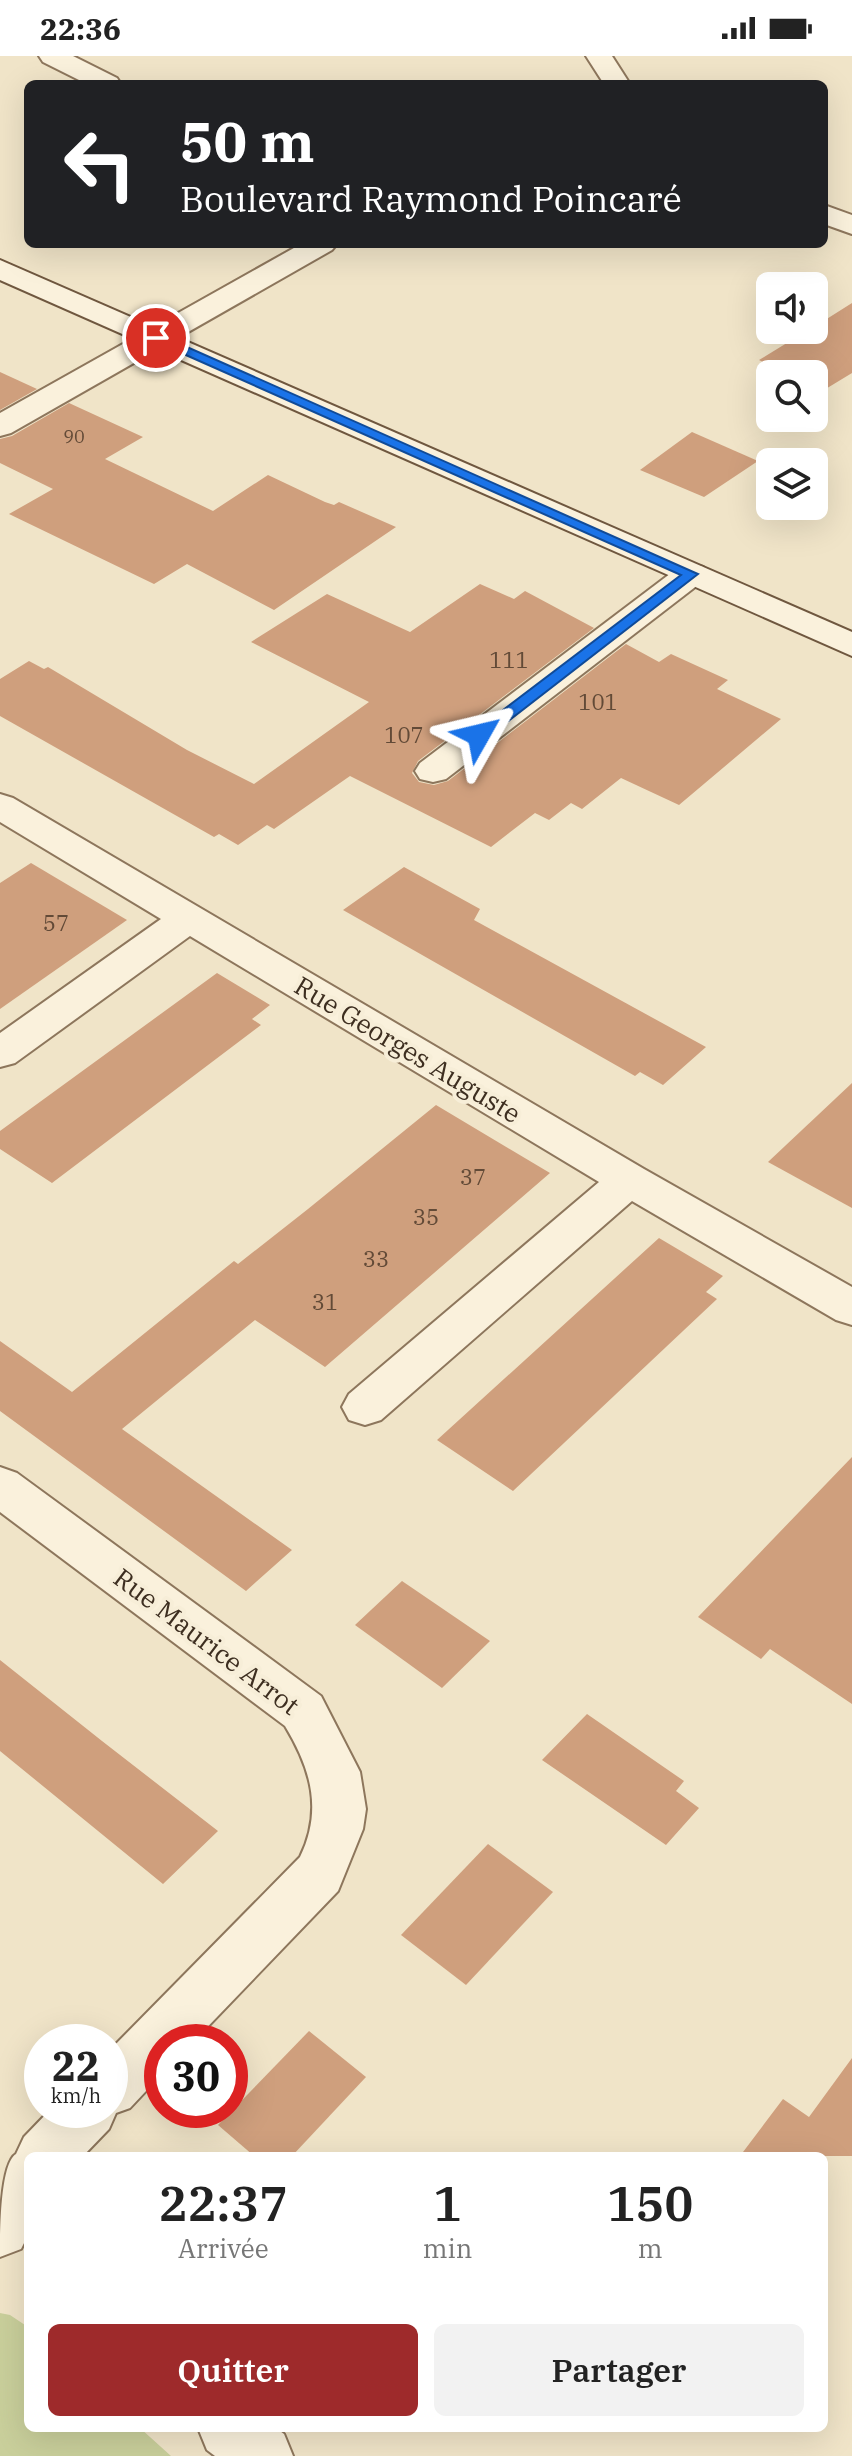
<!DOCTYPE html>
<html lang="fr">
<meta charset="utf-8">
<style>
:root{--surface:#fff;--page:#f2f2f2;--text:#222;--muted:#767676;--accent:#9e2a2b}
body{margin:0;font-family:"IBM Plex Serif",serif;background:var(--page);color:var(--text);height:100vh;display:flex;flex-direction:column;font-size:30px;white-space:nowrap}
*{box-sizing:border-box;margin:0}
p{font-size:26px;color:var(--muted)}
.icon{flex:none;width:44px;height:44px;fill:none;stroke:currentColor;stroke-width:2;stroke-linecap:round;stroke-linejoin:round}
.map{position:relative;flex:1;overflow:hidden}
.details{position:absolute;left:24px;top:2096px;width:804px;height:280px;display:flex;flex-direction:column;background:var(--surface);border-radius:12px;box-shadow:0 8px 32px #0002}
.details>*{flex:none}
.guide{position:absolute;left:24px;top:24px;width:804px;height:168px;border-radius:12px;box-shadow:0 8px 32px #0002;background:#202124;color:#fff;overflow:hidden}
.tools{position:absolute;left:756px;top:216px;display:grid;gap:16px}
.tools a{display:grid;place-items:center;width:72px;height:72px;border-radius:12px;background:var(--surface);box-shadow:0 8px 32px #0002;font-size:40px}
.speed{position:absolute;left:24px;top:1968px;display:flex;gap:16px;font-size:40px;font-weight:700;text-align:center}
.speed>*{display:grid;place-content:center;width:104px;height:104px;border-radius:50%;background:var(--surface);box-shadow:0 8px 32px #0002;line-height:1}
.speed small{font-size:20px;font-weight:400}
.speed .limit{border:12px solid #d22;background:#fff;color:#111}
.pin{position:absolute;display:grid;place-items:center;width:68px;height:68px;color:#fff;margin:-34px;border:4px solid #fff;border-radius:50%;box-shadow:0 2px 8px #0007}
.me{position:absolute;width:88px;margin:-44px;rotate:53deg;stroke-linejoin:round;filter:drop-shadow(0 0 6px #0008)}
.turn{display:flex;align-items:center;gap:28px;height:168px;padding:0 24px;font-size:36px}
.turn .icon{width:104px;height:104px;stroke-width:2.5}
.turn b{display:block;font-size:56px;line-height:68px}
.eta{display:flex;justify-content:space-evenly;align-items:center;height:136px;text-align:center}
.eta b{font-size:48px;font-weight:600;line-height:56px}
.button{display:flex;gap:16px;margin-top:auto;padding:16px 24px}
.button a{flex:1;height:92px;border-radius:12px;background:var(--accent);color:#fff;font-size:32px;font-weight:600;line-height:92px;text-align:center}
.button a+a{background:var(--page);color:var(--text)}
.status{display:flex;justify-content:space-between;align-items:center;height:56px;padding:0 40px;background:var(--surface);direction:ltr}
.status svg{height:22px;fill:currentColor}
.map>svg:first-child{display:block}
.green{fill:#c9cf9b}
.building{fill:#cf9f7d}
.lines{fill:none;stroke-linecap:round;stroke-linejoin:round}
.minor-casing{stroke:#8d765c;stroke-width:4}
.secondary-casing{stroke:#6f573f;stroke-width:4}
.minor{fill:#faf1dc;fill-rule:evenodd}
.secondary{fill:#faf1dc;fill-rule:evenodd}
.route{fill:#1a73e8;stroke:#114b97;stroke-width:2}
.labels{text-anchor:middle;dominant-baseline:central;stroke-width:8;stroke-linejoin:round;paint-order:stroke}
.far-number-label{font-size:18px;fill:#624a37}
.number-label{font-size:22px;fill:#624a37}
.street-label{font-size:26px;fill:#3d2e20;stroke:#f7eed8}
</style>
<div class="status"><b>22:36</b><svg viewBox="0 0 49 12"><path d="M0 12V9h3v3zM5 12V6h3v6zM10 12V3h3v9zM15 12V0h3v12zM26 1h20v11H26zM47 4h2v5h-2z"/></svg></div>
<div class="map">
<svg width="852" height="2400" viewBox="0 0 852 2400">
<rect width="100%" height="100%" fill="#f0e4c8"/>
<polygon class="green" points="0,2257 10,2259 28,2271 28,2372 140,2372 171,2400 0,2400"/>
<g class="building">
<polygon points="852,247 852,317 824,334 814,330 814,318 788,318 759,304 808,274 814,274 814,271"/>
<polygon points="0,316 37,333 0,354"/>
<polygon points="69,347 143,381 105,403 213,455 268,419 325,446 334,449 339,446 396,471 274,554 187,508 154,528 9,458 53,433 0,407 0,383 12,380"/>
<polygon points="692,376 758,405 704,441 640,414"/>
<polygon points="480,528 514,543 525,535 594,572 418,705 412,717 419,726 434,729 448,725 626,588 659,606 671,598 728,624 717,633 781,663 679,749 621,722 582,753 571,747 549,764 535,757 491,791 350,720 274,773 267,769 238,789 219,778 214,781 0,660 0,623 29,605 44,613 48,611 187,694 254,728 369,646 251,586 327,538 410,576"/>
<polygon points="31,807 127,864 0,953 0,827"/>
<polygon points="404,811 480,853 474,864 706,991 663,1029 640,1016 635,1020 343,854"/>
<polygon points="217,917 270,949 252,963 261,969 52,1127 0,1093 0,1075"/>
<polygon points="852,1027 852,1152 768,1106"/>
<polygon points="436,1049 550,1117 325,1311 255,1264 122,1373 292,1494 246,1535 0,1355 0,1285 72,1336 234,1205 238,1208 308,1153"/>
<polygon points="659,1182 723,1220 706,1236 717,1243 513,1435 437,1384"/>
<polygon points="852,1401 852,1648 770,1593 761,1603 698,1561"/>
<polygon points="402,1525 490,1585 442,1632 355,1569"/>
<polygon points="0,1604 102,1685 218,1775 163,1828 0,1695"/>
<polygon points="587,1658 684,1725 676,1735 699,1752 666,1789 542,1704"/>
<polygon points="488,1788 553,1836 466,1929 401,1879"/>
<polygon points="309,1975 366,2021 292,2100 254,2100 218,2069"/>
<polygon points="852,2002 852,2100 740,2100 783,2043 809,2061"/>
</g>
<g class="lines">
<defs>
<g id="minor">
<polygon points="39,0 73,0 117,22 121,28 87,28 43,6"/>
<polygon points="586,0 612,0 630,28 604,28"/>
<polygon points="824,149 852,159 852,178 824,168"/>
<polygon points="301,188 337,188 332,194 11,377 0,380 0,357"/>
<polygon points="691,508 703,511 708,518 703,525 446,723 433,726 420,723 415,715 420,707 679,511"/>
<polygon points="0,738 13,742 644,1113 852,1231 852,1269 836,1264 632,1145 381,1364 365,1369 349,1364 342,1351 349,1338 599,1126 190,880 15,1007 0,1011 0,977 161,863 0,766"/>
<path d="M 0,1411 L 17,1417 L 321,1640 L 360,1716 L 366,1753 L 363,1773 L 338,1835 L 193,1986 L 162,1986 L 162,2018 L 130,2052 L 116,2057 L 109,2073 L 83,2100 L 28,2100 L 28,2179 L 21,2193 L 0,2201 C 0,2176 0,2108 16,2098 L 24,2081 L 50,2054 L 110,2054 L 110,1994 L 300,1801 C 323,1754 311,1713 285,1670 L 0,1456 Z"/>
<polygon points="198,2372 276,2372 284,2378 293,2400 215,2400 207,2394"/>
</g>
<polygon id="secondary" points="0,204 852,576 852,600 0,224"/>
</defs>
<use href="#minor" class="minor-casing"/>
<use href="#secondary" class="secondary-casing"/>
<use href="#minor" class="minor"/>
<use href="#secondary" class="secondary"/>
</g>
<polygon class="route" points="152,279 160,279 698,518 485,683 474,683 474,676 681,519 152,284"/>
<g class="labels">
<g class="far-number-label">
<text x="74" y="380">90</text>
</g>
<g class="number-label">
<text x="509" y="603">111</text>
<text x="598" y="645">101</text>
<text x="404" y="678">107</text>
<text x="56" y="866">57</text>
<text x="473" y="1120">37</text>
<text x="426" y="1160">35</text>
<text x="376" y="1202">33</text>
<text x="325" y="1245">31</text>
</g>
<g class="street-label">
<text transform="translate(408 993) rotate(31)">Rue Georges Auguste</text>
<text transform="translate(207 1585) rotate(37)">Rue Maurice Arrot</text>
</g>
</g>
</svg>
<div class="tools">
<a><svg class="icon" aria-label="sound" viewBox="0 0 24 24"><path d="M4 9h4l5-4v14l-5-4H4zM17 9q2 3 0 6"/></svg></a>
<a><svg class="icon" aria-label="search" viewBox="0 0 24 24"><circle cx="10" cy="10" r="6"/><path d="M15 15l6 6"/></svg></a>
<a><svg class="icon" aria-label="layers" viewBox="0 0 24 24"><path d="M12 4l9 5-9 5-9-5zM3 14l9 5 9-5"/></svg></a>
</div>
<div class="speed"><div>22<small>km/h</small></div><div class="limit">30</div></div>
<div class="pin" style="left:156px;top:282px;background:#d93025"><svg class="icon" aria-label="arrive" viewBox="0 0 24 24"><path d="M6 21V4h12l-3 4 3 4H6"/></svg></div>
<svg class="me" style="left:479px;top:679px" viewBox="-20 -20 40 40"><path d="M0-17L14 15 0 8-14 15z" fill="#1a73e8" stroke="#fff" stroke-width="4"/></svg>
<div class="guide">
<div class="turn"><svg class="icon" aria-label="left" viewBox="0 0 24 24"><path d="M17 20v-9H6M10 6l-5 5 5 5"/></svg><div><b>50 m</b>Boulevard Raymond Poincaré</div></div>
</div>
<section class="details">
<div class="eta">
<div><b>22:37</b><p>Arrivée</p></div>
<div><b>1</b><p>min</p></div>
<div><b>150</b><p>m</p></div>
</div>
<div class="button"><a>Quitter</a><a>Partager</a></div>
</section>
</div>
